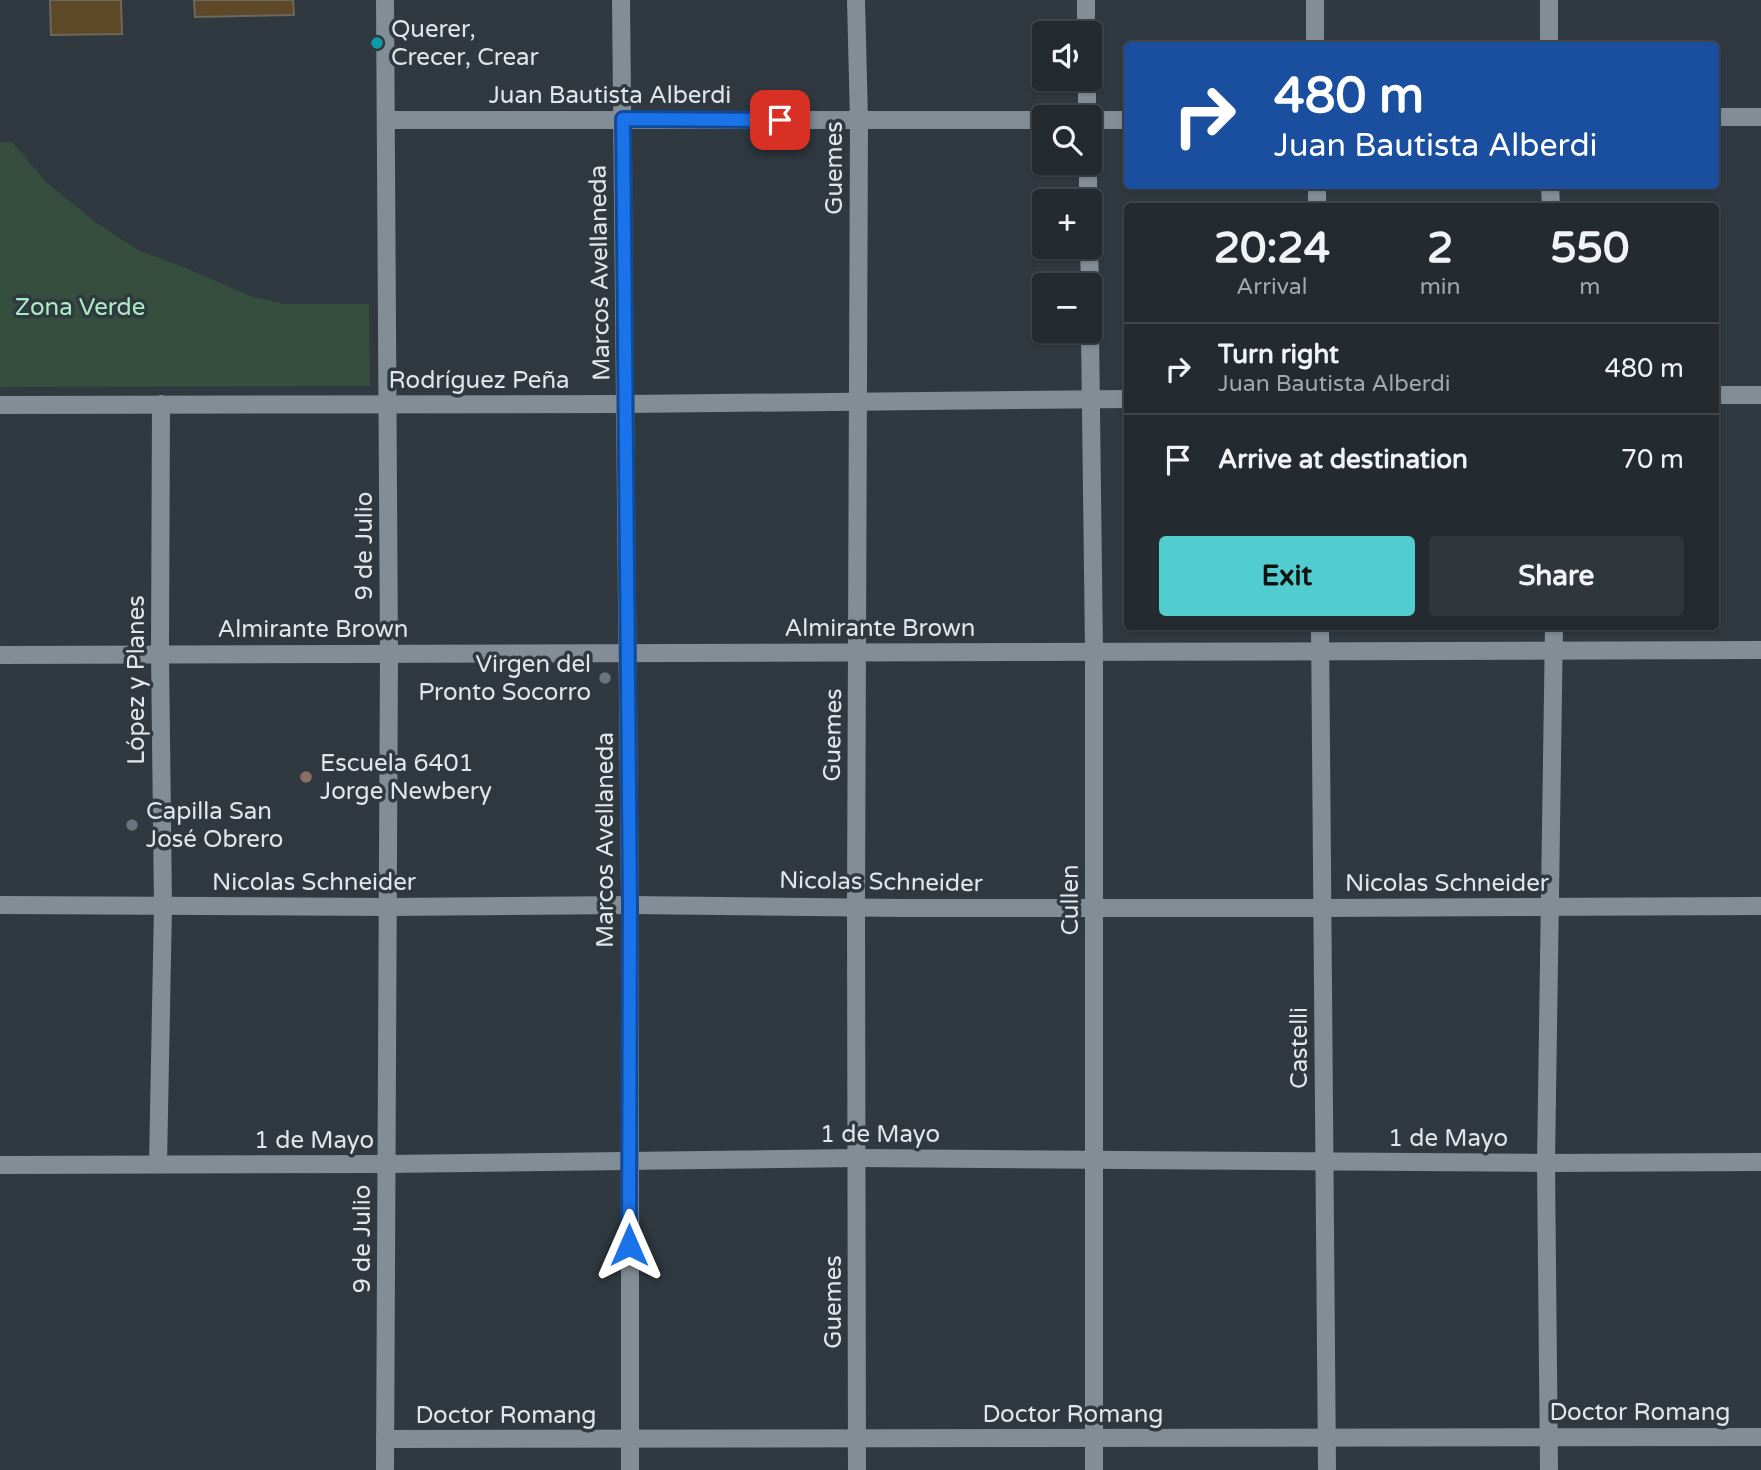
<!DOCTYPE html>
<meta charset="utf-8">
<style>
:root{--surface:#242b30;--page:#30373c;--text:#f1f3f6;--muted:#a3a7ab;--line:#41474c;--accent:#52cdcf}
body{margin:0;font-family:"Varela Round",sans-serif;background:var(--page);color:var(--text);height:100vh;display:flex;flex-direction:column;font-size:26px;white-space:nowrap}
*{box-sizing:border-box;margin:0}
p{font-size:23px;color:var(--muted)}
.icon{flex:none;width:38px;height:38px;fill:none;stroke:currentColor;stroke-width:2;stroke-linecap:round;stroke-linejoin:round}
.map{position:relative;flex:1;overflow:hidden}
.panel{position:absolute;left:1124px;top:203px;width:595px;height:427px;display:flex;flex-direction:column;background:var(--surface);border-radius:7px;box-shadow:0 2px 5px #0004,0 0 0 2px var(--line)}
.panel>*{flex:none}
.hud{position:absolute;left:1124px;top:42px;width:595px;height:147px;border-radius:7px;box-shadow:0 2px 5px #0004,0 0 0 2px var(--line);background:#1a4fa0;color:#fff;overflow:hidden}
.controls{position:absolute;left:1032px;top:21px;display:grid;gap:14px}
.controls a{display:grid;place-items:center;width:70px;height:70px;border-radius:7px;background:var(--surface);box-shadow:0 2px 5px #0004,0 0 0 2px var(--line);font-size:35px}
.pin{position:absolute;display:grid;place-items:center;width:60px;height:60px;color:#fff;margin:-30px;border-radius:14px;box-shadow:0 4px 10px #0006}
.me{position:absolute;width:77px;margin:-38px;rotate:0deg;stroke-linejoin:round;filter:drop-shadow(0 0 5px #0008)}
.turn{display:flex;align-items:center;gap:24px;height:147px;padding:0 35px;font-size:32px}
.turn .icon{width:91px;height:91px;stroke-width:2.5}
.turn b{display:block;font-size:49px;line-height:60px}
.eta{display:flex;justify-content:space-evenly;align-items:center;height:119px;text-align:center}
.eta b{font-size:42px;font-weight:700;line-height:49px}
.primary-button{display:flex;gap:14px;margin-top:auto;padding:14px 35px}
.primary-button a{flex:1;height:80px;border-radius:7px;background:var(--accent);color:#111;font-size:28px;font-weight:700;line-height:80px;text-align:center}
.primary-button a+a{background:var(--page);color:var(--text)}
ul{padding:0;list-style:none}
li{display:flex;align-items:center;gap:21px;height:91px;padding:0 35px;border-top:2px solid var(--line)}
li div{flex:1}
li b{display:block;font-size:26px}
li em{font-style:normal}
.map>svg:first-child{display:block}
.green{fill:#364e3e}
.building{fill:#5d4928;stroke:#6d675c;stroke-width:2}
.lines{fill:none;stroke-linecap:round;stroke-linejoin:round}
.street{stroke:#828d96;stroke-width:18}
.route-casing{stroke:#114b97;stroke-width:18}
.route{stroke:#1a73e8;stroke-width:12}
.culture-dot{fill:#0f9aa8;stroke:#303940;stroke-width:2.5}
.worship-dot{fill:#6b7280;stroke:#303940;stroke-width:2.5}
.education-dot{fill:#8d6e63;stroke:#303940;stroke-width:2.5}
.labels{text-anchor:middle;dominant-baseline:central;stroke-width:7;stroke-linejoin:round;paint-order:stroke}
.poi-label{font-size:24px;fill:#e0e6eb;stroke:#303940;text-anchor:start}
.street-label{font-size:24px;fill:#e0e6eb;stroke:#303940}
.park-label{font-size:24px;fill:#acecc2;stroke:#303940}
</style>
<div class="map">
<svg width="1761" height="1470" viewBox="0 0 1761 1470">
<rect width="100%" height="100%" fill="#303940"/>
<polygon class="green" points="0,142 12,142 47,183 94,221 138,250 186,268 250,296 285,304 369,304 370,386 0,387"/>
<g class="building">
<polygon points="50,0 121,0 122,34 51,35"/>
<polygon points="194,0 293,0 294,15 195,17"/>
</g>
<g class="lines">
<g class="street">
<polyline points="621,0 630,905 630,1470"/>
<polyline points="856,0 859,120 856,906 857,1470"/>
<polyline points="1086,0 1086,33"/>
<polyline points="1315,0 1315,46"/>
<polyline points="1549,0 1549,46"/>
<polyline points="1087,79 1087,117"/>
<polyline points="1715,117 1761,117"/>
<polyline points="386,120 1045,120"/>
<polyline points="1090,120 1127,120"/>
<polyline points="1088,163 1088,201"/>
<polyline points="1317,186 1317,206"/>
<polyline points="1550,186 1551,206"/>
<polyline points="1089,247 1090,285"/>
<polyline points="1090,331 1094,652 1094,1470"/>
<polyline points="1715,395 1761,395"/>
<polyline points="0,405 626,404 1127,399"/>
<polyline points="1320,626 1327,1470"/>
<polyline points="0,655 1761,650"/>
<polyline points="0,905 388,907 630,905 903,908 1322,908 1761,906"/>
<polyline points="158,1164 163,906 160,654 161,404"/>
<polyline points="0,1165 386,1164 858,1158 1546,1163 1761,1162"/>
<polyline points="385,1439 1761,1437"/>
<polyline points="385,1470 389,653 385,0"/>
<polyline points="1549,1470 1546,1163 1554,626"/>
</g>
</g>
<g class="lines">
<defs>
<polyline id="route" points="629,1245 630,905 623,119 780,120"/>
</defs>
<use href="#route" class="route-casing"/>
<use href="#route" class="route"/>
</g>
<circle class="culture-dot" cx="377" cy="43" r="7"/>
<g class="worship-dot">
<circle cx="605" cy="678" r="7"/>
<circle cx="132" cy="825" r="7"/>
</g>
<circle class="education-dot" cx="306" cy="777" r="7"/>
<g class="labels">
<g class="poi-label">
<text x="391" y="29">Querer,<tspan x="391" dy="28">Crecer, Crear</tspan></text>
<text x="591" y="664" text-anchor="end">Virgen del<tspan x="591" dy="28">Pronto Socorro</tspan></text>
<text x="320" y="763">Escuela 6401<tspan x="320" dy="28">Jorge Newbery</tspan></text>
<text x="146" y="811">Capilla San<tspan x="146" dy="28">José Obrero</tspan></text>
</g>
<g class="street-label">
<text x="610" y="95">Juan Bautista Alberdi</text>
<text transform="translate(834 168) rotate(-90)">Guemes</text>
<text transform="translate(600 273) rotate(-91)">Marcos Avellaneda</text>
<text x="479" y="380">Rodríguez Peña</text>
<text transform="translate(364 546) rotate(-90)">9 de Julio</text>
<text x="880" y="628">Almirante Brown</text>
<text x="313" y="629">Almirante Brown</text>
<text transform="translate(136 680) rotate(-90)">López y Planes</text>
<text transform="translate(833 735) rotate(-89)">Guemes</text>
<text transform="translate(605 840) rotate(-90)">Marcos Avellaneda</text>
<text x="314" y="882">Nicolas Schneider</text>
<text transform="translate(881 882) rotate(1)">Nicolas Schneider</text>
<text x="1447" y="883">Nicolas Schneider</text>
<text transform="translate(1070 900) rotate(-90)">Cullen</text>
<text transform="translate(1299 1048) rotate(-90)">Castelli</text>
<text x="880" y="1134">1 de Mayo</text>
<text x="1448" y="1138">1 de Mayo</text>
<text x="314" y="1140">1 de Mayo</text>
<text transform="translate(362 1239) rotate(-90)">9 de Julio</text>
<text transform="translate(833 1302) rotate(-90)">Guemes</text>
<text x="1640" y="1412">Doctor Romang</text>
<text x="1073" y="1414">Doctor Romang</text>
<text x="506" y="1415">Doctor Romang</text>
</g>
<g class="park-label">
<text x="80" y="307">Zona Verde</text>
</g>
</g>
</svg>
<div class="controls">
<a><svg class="icon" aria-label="sound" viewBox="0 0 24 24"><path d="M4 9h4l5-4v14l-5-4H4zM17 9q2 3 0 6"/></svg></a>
<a><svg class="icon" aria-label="search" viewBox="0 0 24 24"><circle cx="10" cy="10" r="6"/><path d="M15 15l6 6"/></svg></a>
<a>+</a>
<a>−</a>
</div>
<div class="pin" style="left:780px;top:120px;background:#d93025"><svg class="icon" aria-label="arrive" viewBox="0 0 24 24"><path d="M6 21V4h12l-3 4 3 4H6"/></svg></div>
<svg class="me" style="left:629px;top:1245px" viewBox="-20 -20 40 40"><path d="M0-17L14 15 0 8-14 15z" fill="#1a73e8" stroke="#fff" stroke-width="4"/></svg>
<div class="hud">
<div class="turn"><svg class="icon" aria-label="right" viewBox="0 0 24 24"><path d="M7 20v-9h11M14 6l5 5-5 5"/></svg><div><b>480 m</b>Juan Bautista Alberdi</div></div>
</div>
<section class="panel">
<div class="eta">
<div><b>20:24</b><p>Arrival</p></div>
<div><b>2</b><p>min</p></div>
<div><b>550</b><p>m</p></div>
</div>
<ul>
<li><svg class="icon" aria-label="right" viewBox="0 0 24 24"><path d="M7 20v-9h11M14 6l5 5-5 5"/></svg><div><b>Turn right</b><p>Juan Bautista Alberdi</p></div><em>480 m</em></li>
<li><svg class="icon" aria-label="arrive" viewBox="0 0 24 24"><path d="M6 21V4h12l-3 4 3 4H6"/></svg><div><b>Arrive at destination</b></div><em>70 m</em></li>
</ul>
<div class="primary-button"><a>Exit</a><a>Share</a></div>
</section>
</div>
